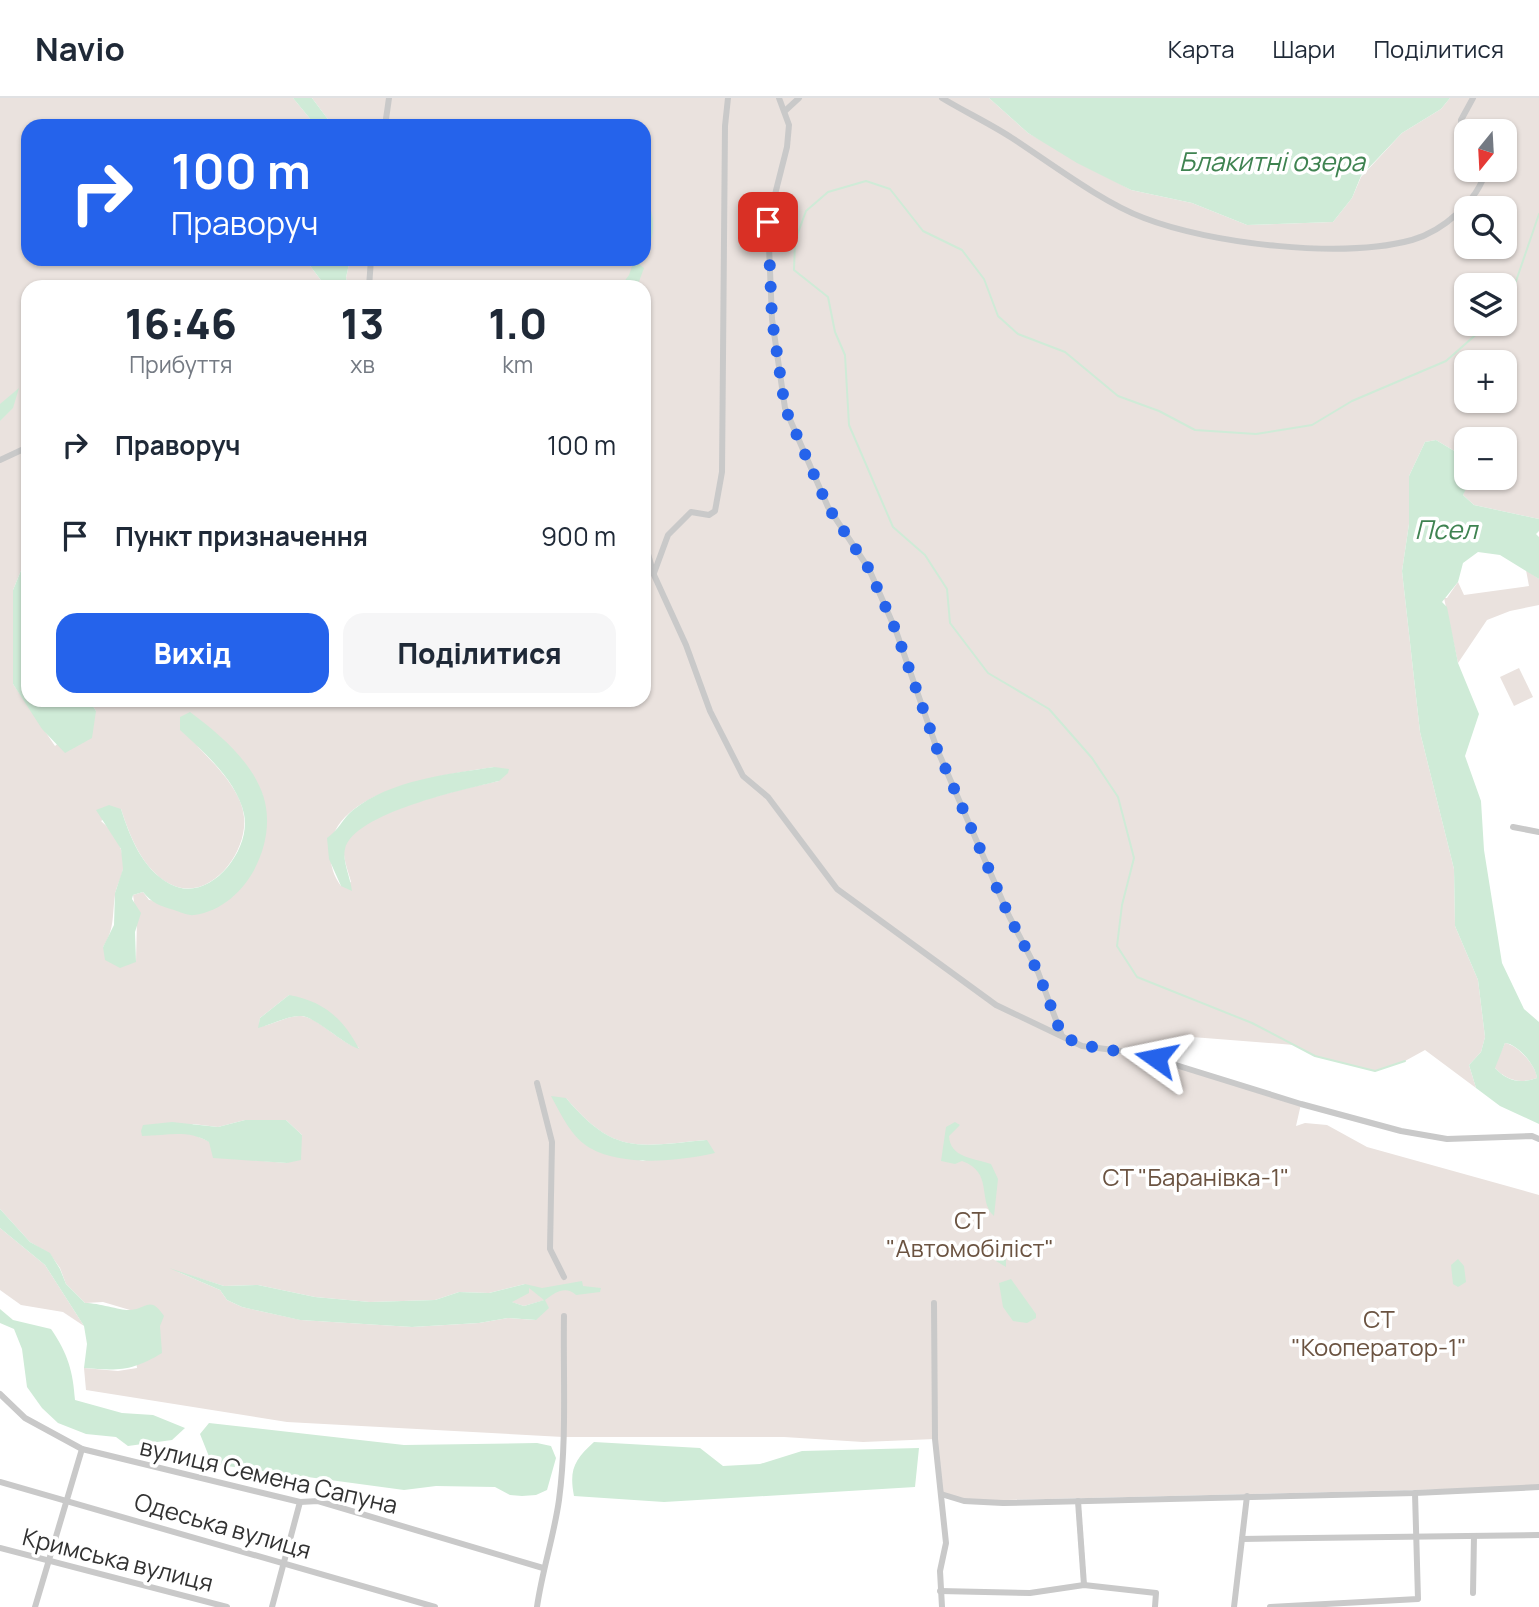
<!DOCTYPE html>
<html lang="uk">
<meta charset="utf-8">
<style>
:root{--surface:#fff;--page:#f6f6f7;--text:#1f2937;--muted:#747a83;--line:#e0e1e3;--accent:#2563eb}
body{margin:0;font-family:Manrope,sans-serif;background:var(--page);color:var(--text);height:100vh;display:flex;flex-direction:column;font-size:26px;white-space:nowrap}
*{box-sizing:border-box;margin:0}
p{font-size:23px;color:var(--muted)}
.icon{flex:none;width:38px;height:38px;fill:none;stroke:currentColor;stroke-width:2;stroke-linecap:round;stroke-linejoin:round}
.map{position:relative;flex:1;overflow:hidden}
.side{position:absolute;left:21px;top:182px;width:630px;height:427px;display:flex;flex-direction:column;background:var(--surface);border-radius:21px;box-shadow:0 2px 5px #0004}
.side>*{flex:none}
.hud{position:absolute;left:21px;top:21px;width:630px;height:147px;border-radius:21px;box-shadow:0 2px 5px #0004;background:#2563eb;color:#fff;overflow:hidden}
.needle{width:46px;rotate:198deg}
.controls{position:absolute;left:1454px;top:21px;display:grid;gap:14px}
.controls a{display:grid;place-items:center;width:63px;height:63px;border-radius:14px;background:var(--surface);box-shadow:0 2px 5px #0004;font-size:35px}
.pin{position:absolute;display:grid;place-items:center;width:60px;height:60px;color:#fff;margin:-30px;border-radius:14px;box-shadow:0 4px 10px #0006}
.me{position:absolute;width:77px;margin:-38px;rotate:282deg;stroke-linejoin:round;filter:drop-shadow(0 0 5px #0008)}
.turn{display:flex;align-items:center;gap:24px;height:147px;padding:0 35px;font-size:32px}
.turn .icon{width:91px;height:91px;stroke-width:2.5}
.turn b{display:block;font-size:49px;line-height:60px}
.eta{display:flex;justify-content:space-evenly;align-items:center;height:119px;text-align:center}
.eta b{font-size:42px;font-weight:800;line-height:49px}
.button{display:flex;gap:14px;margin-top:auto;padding:14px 35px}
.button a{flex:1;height:80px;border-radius:21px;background:var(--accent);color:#fff;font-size:28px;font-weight:800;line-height:80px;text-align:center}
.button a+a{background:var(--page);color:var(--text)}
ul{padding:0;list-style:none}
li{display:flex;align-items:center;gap:21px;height:91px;padding:0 35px}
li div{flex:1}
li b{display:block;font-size:26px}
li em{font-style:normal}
header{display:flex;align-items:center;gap:42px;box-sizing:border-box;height:98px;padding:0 35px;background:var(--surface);border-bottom:2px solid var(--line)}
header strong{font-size:33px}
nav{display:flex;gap:38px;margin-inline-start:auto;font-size:24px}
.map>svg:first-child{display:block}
.green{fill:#eae2de;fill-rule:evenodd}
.water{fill:#cfebd7;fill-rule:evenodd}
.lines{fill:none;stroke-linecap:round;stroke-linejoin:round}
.stream{stroke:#cfebd7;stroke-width:2}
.street{stroke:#c9c9c9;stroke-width:6}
.route{stroke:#2563eb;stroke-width:12;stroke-dasharray:0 21.6}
.labels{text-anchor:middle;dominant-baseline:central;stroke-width:7;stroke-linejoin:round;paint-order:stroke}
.park-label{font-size:24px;fill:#6b5341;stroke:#fff}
.street-label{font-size:24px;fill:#323232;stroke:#fff}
.water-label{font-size:26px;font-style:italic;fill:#3f8351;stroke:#fff}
</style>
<header>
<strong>Navio</strong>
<nav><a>Карта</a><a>Шари</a><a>Поділитися</a></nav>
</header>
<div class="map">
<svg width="1539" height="1509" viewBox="0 0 1539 1509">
<rect width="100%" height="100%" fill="#fff"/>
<g class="green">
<path d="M 0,0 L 293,0 L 316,28 L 28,28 L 28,161 L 305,161 L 326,189 L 28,189 L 28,470 L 22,470 L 13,492 L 13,586 L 55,648 L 96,613 L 89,602 L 644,602 L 644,189 L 349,189 L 346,180 L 350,161 L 644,161 L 644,28 L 333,28 L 312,0 L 989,0 L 1028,35 L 1131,92 L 1192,105 L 1247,127 L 1333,124 L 1352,100 L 1361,79 L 1402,35 L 1441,11 L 1450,0 L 1539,0 L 1539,421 L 1474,407 L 1463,397 L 1469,380 L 1505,380 L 1505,341 L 1466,341 L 1466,360 L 1436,342 L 1425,344 L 1409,378 L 1409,426 L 1402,473 L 1420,634 L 1454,771 L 1455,828 L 1478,882 L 1485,939 L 1481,954 L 1469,967 L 1476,990 L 1425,952 L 1405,963 L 1375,973 L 1315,958 L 1294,947 L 1192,939 L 1157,960 L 1301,1006 L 1296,1028 L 1305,1025 L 1327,1027 L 1367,1049 L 1539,1097 L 1539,1389 L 964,1403 L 941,1396 L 935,1341 L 863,1344 L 784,1339 L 563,1339 L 287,1324 L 86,1292 L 84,1270 L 118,1273 L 137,1270 L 130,1212 L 103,1204 L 85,1205 L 66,1186 L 60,1170 L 50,1156 L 30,1144 L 0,1111 ZM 1466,33 L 1505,33 L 1505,72 L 1466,72 ZM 1466,110 L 1505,110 L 1505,149 L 1466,149 ZM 1466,187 L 1505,187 L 1505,226 L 1466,226 ZM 1466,264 L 1505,264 L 1505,303 L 1466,303 ZM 197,648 L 263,697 L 216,808 L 149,802 L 143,794 L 133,797 L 137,822 L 136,864 L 103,849 C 115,831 112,817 115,797 C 116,788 122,780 123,771 C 125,751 115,735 101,723 L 121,711 C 130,739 143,772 170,786 C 209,806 248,755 244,719 C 242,693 215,666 197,648 ZM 494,669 L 499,683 C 467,690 349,715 344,752 C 343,761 349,775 351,784 L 341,788 C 332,776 329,762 331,747 C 339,690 448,676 494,669 ZM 289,897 L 359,950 C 341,946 318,919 301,918 C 289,917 272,927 259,929 L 260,920 ZM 566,1000 C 615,1058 637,1048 707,1042 L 643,1063 L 591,1050 ZM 245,1022 L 286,1022 L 302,1037 L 287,1065 L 252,1062 L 185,1033 L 193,1026 L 218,1029 ZM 176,1173 L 224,1188 L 258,1187 L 315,1199 L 370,1204 L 435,1202 L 459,1194 L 489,1195 L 525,1186 L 519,1198 L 511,1204 L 524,1208 L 545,1202 L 535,1222 L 508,1220 L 479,1225 L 412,1229 L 301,1222 L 242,1209 L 227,1202 L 220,1192 Z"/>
<polygon points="1526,472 1539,481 1539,507 1510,513 1487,522 1458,565 1444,500 1447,500 1458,484 1464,497 1529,488"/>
<polygon points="1519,570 1533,599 1514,608 1500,579"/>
<path d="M 1505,945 C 1518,947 1536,968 1537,980 C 1520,986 1507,983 1494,969 Z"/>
<polygon points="0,1130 45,1167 84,1228 63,1214 21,1207 0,1192"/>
</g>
<g class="water">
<polygon points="293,0 312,0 333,28 316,28"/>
<polygon points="989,0 1450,0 1441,11 1402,35 1361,78 1352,100 1333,124 1247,127 1192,105 1131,92 1077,65 1028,35"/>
<path d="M 644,109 L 650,110 C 655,122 654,143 646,153 Z"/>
<polygon points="305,161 323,161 332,168 342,161 350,161 346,180 349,189 326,189"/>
<polygon points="634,162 644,170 637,189 620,189 629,177"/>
<polygon points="19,290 13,310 0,323 0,306"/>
<path d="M 1436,342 L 1466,360 L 1466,380 L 1470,383 L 1463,397 L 1474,407 L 1539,421 L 1539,433 L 1536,436 L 1539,439 L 1539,481 L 1500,457 L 1478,454 L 1463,465 L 1458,484 L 1442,504 L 1447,509 L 1458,565 L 1479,616 L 1465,658 L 1481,703 L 1484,752 L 1502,865 L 1524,911 L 1539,924 L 1539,1026 L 1500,1008 L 1476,990 L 1469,967 L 1481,954 L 1485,939 L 1478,882 L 1455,828 L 1454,771 L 1420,634 L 1402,473 L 1409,426 L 1409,378 L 1425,344 ZM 1505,945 C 1518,946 1536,968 1537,980 C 1520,986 1507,983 1495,970 Z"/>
<polygon points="22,470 28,470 28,602 89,602 96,613 92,640 65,655 42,631 13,586 13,492"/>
<path d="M 190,614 C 218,635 251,662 263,697 C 279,744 246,810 194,817 C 189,818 180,814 174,812 C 160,808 152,805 143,794 L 133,797 L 132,801 L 141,815 L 135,834 L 136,864 L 120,870 L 105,862 L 103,849 L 114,827 L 115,795 L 123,771 L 121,751 L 96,712 L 109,707 L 121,711 C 130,739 142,771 170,786 C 208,807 252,753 244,716 C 237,683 204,654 180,632 L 180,619 Z"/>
<path d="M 494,669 L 509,671 L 508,675 L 499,683 C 466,691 353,715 345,751 C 342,762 351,781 352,793 L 341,788 L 329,761 L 327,740 C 338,733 343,720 353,712 C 391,682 447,676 494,669 Z"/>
<path d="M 289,897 C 323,903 343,920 359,951 C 343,946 315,919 302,918 C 289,917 271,927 258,930 L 260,920 Z"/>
<path d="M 551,998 L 566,1000 C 615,1058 638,1048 707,1042 L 715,1055 C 680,1063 623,1069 590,1050 C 571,1039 561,1016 551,998 Z"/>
<path d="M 245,1022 L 286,1022 L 302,1037 L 301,1062 L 287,1065 L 213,1060 L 209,1044 C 186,1031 168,1038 142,1038 L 141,1033 L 143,1027 L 172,1024 L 218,1029 Z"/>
<path d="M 955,1024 L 960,1027 L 949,1038 C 950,1060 974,1060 991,1066 L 998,1081 L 994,1118 C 977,1103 994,1074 962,1063 L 955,1066 L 941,1063 L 946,1029 Z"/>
<path d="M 0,1111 L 30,1144 L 50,1155 L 60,1171 L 66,1186 L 85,1205 C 100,1205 122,1213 130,1212 C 147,1211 150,1197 164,1218 L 160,1228 L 162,1255 C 132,1273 119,1273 84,1270 L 87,1246 L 84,1228 L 45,1167 L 0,1130 Z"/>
<polygon points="1000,1140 1006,1152 1006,1169 996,1163 997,1142"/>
<polygon points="1458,1161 1464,1168 1466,1184 1458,1189 1453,1186 1451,1167"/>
<path d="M 169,1170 L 224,1188 L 258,1187 L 315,1199 L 370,1204 L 435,1202 L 459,1194 L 489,1195 L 525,1186 L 542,1190 L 582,1183 L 583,1188 L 601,1190 L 600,1194 L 576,1197 C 565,1187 555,1195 545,1202 L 549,1210 L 536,1222 L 508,1220 L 479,1225 L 412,1229 L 300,1222 L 242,1209 L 227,1202 L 220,1192 ZM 529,1190 L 544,1202 L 524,1208 L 512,1204 L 529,1195 Z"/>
<polygon points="1011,1181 1036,1216 1036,1220 1027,1225 1013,1223 1003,1209 999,1185"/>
<path d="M 0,1211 L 13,1222 L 51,1231 C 68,1256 73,1273 75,1302 L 122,1315 L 153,1317 L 185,1330 L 172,1342 L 128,1348 L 116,1339 L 86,1336 L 58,1325 L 42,1310 L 27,1289 L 22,1251 L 14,1231 L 0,1225 Z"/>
<polygon points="209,1325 404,1347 537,1345 551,1348 556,1360 547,1392 536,1397 522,1398 510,1397 495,1389 436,1388 404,1392 212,1366 200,1336"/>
<path d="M 594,1344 L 700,1350 L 723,1368 L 760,1366 L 802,1353 L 919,1350 L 915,1389 L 664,1404 L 574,1398 C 569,1372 574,1362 594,1344 Z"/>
</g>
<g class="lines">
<g class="stream">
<polyline points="1505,202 1514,189 1539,116"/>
<polyline points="1405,963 1375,973 1315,958 1252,925 1137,879 1117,848 1122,807 1134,760 1118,699 1092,660 1049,611 988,575 950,525 947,491 925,457 893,429 849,327 845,257 835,234 828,199 794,172 795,143 806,113 828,94 866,83 890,91 923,133 962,152 984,181 998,218 1018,236 1065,254 1118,298 1159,313 1195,332 1256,336 1312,327 1352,303 1446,263 1488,226"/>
</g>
<g class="street">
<polyline points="779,0 789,27 787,49 768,124 772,221 785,310 828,409 869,471 896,533 937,651 1009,818 1038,874 1062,938"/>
<path d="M 942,0 C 965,14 989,25 1012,40 C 1049,64 1103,105 1144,120 C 1211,146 1342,161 1412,142 C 1443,133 1478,103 1486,72"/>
<polyline points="786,12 799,0"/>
<polyline points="385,28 389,0"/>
<polyline points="1466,45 1462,41 1461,22 1473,0"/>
<polyline points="369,189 371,161"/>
<polyline points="0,362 28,349"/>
<polyline points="644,442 654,477 686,547 710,613 743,678 768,699 837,791 996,907 1082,948 1137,955 1301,1006 1401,1033 1447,1041 1532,1038 1539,1041"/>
<polyline points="654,475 668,437 691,414 709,417 715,413 722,374 725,28 728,0"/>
<polyline points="1513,729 1539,734"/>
<polyline points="537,985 552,1044 550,1151 564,1179"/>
<polyline points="934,1205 935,1341 946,1445 940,1473 942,1509"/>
<polyline points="0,1296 25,1320 82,1351 300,1404 318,1403 543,1470"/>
<polyline points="0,1384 435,1509"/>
<polyline points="941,1396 964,1403 1003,1405 1415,1395 1539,1389"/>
<polyline points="1078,1403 1084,1487"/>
<polyline points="1242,1441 1539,1437"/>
<polyline points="0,1450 227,1509"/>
<polyline points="940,1493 1030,1495 1084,1487 1156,1495 1155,1509"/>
<polyline points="1473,1495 1474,1438"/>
<polyline points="35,1509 82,1351"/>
<polyline points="272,1509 300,1404"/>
<path d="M 537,1509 C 542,1473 554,1438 559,1402 C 567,1342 563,1279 564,1218"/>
<polyline points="1234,1509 1247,1398"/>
<polyline points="1270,1509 1418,1501 1415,1395"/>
</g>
</g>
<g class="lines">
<polyline class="route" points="768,124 772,221 785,310 828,409 869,471 896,533 937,651 1009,818 1038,874 1062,938 1082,947 1156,960"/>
</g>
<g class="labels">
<g class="park-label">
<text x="1196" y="1078">СТ "Баранівка-1"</text>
<text x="970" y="1121">СТ<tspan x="970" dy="28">"Автомобіліст"</tspan></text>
<text x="1379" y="1220">СТ<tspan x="1379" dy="28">"Кооператор-1"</tspan></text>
</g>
<g class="street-label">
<text transform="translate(269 1377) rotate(13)">вулиця Семена Сапуна</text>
<text transform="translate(223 1427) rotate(16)">Одеська вулиця</text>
<text transform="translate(118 1461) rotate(14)">Кримська вулиця</text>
</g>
<g class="water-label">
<text x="1272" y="63">Блакитні озера</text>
<text x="1446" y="431">Псел</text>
</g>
</g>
</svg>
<div class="controls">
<a><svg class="needle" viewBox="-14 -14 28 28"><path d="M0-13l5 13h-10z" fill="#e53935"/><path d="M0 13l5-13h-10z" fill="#747a83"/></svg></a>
<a><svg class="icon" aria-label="search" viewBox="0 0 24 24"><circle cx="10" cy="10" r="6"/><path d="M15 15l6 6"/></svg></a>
<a><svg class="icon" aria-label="layers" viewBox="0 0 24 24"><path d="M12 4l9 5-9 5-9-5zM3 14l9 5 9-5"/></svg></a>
<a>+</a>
<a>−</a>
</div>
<div class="pin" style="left:768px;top:124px;background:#d93025"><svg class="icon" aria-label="arrive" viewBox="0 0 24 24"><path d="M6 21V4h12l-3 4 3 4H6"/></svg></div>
<svg class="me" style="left:1156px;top:960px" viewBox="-20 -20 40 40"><path d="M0-17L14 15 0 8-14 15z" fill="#2563eb" stroke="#fff" stroke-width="4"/></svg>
<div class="hud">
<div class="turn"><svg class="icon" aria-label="right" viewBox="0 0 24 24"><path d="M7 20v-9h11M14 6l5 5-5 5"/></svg><div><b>100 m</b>Праворуч</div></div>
</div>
<section class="side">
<div class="eta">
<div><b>16:46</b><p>Прибуття</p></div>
<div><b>13</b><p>хв</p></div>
<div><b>1.0</b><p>km</p></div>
</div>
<ul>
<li><svg class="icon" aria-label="right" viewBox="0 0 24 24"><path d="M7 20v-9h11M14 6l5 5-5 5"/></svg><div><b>Праворуч</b></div><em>100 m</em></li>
<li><svg class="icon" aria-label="arrive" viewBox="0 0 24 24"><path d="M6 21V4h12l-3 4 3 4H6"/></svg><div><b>Пункт призначення</b></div><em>900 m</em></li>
</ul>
<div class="button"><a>Вихід</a><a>Поділитися</a></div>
</section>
</div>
